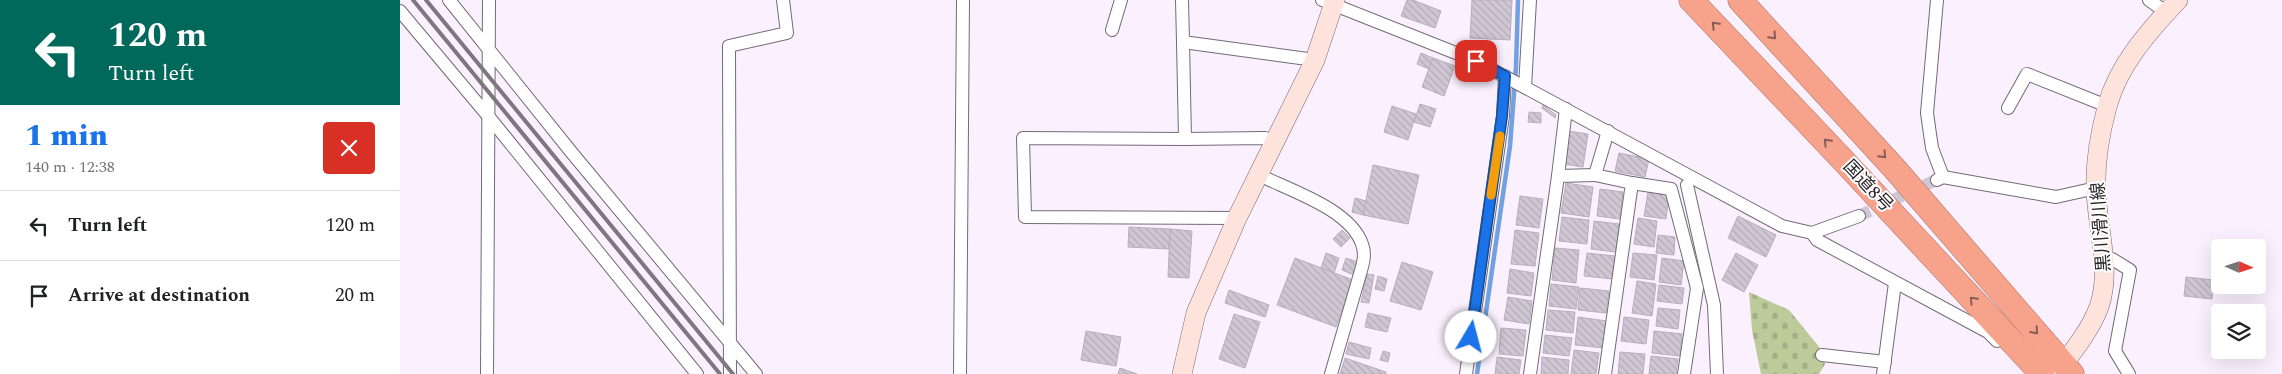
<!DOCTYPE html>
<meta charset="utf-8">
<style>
:root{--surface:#fff;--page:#f2f2f2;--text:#202124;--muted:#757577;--line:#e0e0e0;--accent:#1a73e8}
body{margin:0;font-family:Spectral,"Noto Sans JP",serif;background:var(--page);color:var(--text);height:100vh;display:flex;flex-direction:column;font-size:19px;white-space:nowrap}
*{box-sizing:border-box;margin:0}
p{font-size:16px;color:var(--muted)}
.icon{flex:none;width:28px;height:28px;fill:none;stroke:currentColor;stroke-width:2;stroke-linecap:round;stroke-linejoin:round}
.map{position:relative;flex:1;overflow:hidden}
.details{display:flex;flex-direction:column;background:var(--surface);width:400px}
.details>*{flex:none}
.top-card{background:#00695c;color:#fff;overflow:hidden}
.needle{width:32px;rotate:93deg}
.controls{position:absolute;left:1811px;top:239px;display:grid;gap:10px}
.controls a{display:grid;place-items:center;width:55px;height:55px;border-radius:5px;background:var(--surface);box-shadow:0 5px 20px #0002;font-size:25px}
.pin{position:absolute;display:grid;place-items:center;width:42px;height:42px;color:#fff;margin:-21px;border-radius:10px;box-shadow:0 2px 8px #0006}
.me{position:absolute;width:55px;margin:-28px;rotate:8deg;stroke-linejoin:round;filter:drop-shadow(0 0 4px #0008)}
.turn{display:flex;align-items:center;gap:18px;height:105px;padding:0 25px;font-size:22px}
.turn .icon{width:65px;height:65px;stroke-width:2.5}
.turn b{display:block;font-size:35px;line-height:42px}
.round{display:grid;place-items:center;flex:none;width:52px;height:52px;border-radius:5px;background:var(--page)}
.headline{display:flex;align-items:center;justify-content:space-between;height:85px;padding:0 25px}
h1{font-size:30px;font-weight:800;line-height:38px;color:var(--accent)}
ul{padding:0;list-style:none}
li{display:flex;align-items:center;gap:15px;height:70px;padding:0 25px;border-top:1px solid var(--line)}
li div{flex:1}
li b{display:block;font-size:19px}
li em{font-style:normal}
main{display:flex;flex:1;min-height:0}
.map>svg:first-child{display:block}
.cemetery{fill:url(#cemetery-stones)}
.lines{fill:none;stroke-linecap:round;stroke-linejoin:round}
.stream{stroke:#71a1e0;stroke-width:4.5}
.building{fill:url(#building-back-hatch);stroke:#b8afbd}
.street-tunnel{stroke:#d0c7d4;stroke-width:12;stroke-dasharray:12 6;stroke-linecap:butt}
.street-casing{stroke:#736b77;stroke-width:14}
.secondary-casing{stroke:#736b77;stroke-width:20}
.highway-casing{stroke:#af7669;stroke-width:25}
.street{stroke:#fff;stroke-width:12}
.secondary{stroke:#fde3dc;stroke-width:19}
.highway{stroke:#f7a28b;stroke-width:24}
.rail{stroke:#7e7780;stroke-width:4}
.oneway{stroke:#865d56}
.route-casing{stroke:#114b97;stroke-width:12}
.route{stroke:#1a73e8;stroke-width:9}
.slow{stroke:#f59e0b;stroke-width:9}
.labels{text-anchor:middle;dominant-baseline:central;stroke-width:4;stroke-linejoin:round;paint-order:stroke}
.street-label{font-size:18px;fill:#29252a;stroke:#fff}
</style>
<main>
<section class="details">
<div class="top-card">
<div class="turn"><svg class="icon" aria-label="left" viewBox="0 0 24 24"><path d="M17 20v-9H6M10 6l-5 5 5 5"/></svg><div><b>120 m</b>Turn left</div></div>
</div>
<div class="headline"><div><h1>1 min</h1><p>140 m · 12:38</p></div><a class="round" style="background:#d93025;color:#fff"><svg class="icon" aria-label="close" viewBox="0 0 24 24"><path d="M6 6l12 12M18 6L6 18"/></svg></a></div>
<ul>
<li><svg class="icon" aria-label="left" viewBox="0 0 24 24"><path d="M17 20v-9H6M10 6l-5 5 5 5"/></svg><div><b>Turn left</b></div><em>120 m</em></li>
<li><svg class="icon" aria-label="arrive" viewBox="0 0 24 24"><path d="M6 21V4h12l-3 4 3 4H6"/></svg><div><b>Arrive at destination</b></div><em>20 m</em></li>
</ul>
</section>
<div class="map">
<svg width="1882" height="374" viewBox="0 0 1882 374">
<defs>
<pattern id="cemetery-stones" width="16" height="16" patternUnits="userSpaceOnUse" patternTransform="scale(1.25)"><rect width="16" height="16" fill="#bdcb9a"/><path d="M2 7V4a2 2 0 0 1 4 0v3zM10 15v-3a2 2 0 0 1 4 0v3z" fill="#a2ae85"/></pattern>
<pattern id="building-back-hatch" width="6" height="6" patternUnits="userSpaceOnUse" patternTransform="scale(1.25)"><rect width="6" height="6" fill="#d0c7d4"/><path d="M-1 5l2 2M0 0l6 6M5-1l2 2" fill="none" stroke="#b3abb6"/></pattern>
</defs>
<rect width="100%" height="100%" fill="#faf0fe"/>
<polygon class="cemetery" points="1349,292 1389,310 1420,348 1425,364 1419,374 1361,374 1352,330"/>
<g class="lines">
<polyline class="stream" points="1077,374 1110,146 1116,67 1118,0"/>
</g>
<g class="building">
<polygon points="1007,0 1013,0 1041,11 1035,28 1001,16"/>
<polygon points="1072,0 1112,0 1110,40 1070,38"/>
<polygon points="1021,53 1033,58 1029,69 1017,64"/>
<polygon points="1033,58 1055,66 1044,96 1022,87"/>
<polygon points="1020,104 1036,109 1030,127 1014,122"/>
<polygon points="1143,105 1156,115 1155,118 1142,108"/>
<polygon points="992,106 1016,114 1008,140 984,132"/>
<polygon points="1129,112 1141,113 1141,123 1128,122"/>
<polygon points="1168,131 1188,134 1183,167 1163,164"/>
<polygon points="1219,153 1249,159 1245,177 1215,171"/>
<polygon points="973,165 1019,175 1008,224 963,215"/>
<polygon points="1166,183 1193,187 1189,217 1161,213"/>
<polygon points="1200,189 1223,192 1220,219 1197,216"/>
<polygon points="1248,192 1269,195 1266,219 1244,216"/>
<polygon points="1120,196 1143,199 1139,228 1116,225"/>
<polygon points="955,198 966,201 963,215 952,212"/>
<polygon points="1338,216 1376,235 1366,257 1328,238"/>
<polygon points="1162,217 1189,220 1187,244 1159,241"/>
<polygon points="1238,218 1257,221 1254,247 1234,244"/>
<polygon points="1194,221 1219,224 1216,252 1191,249"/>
<polygon points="729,227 770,229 769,249 728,247"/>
<polygon points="770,229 792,231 789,278 768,277"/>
<polygon points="942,230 950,238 941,247 933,239"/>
<polygon points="1115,230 1139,233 1135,266 1111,264"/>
<polygon points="1258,235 1275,237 1274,255 1256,253"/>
<polygon points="1155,248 1179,250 1176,283 1152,280"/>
<polygon points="926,253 939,258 934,273 921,268"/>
<polygon points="1187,253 1215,256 1212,279 1184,276"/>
<polygon points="1233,253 1257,255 1254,280 1230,277"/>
<polygon points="1336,253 1358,265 1344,292 1322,280"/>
<polygon points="895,258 953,280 936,327 877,305"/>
<polygon points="946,258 958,262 954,275 942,270"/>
<polygon points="1262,258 1284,261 1281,285 1259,282"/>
<polygon points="1002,262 1033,272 1021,310 990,301"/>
<polygon points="1110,269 1134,273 1131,296 1107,293"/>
<polygon points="967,274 974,275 969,303 961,302"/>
<polygon points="978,276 987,279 984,291 975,289"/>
<polygon points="1786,277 1814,280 1812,299 1784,296"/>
<polygon points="1237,281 1256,284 1252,316 1232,313"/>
<polygon points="1151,284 1179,287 1176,309 1149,306"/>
<polygon points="1259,285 1284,288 1282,304 1257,301"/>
<polygon points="1180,288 1209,291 1206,313 1178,310"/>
<polygon points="829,290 869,305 865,317 825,303"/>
<polygon points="1108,297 1132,301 1129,324 1104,320"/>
<polygon points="1258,308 1280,310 1278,329 1256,326"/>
<polygon points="1148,310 1175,312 1173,333 1146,330"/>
<polygon points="968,313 991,318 987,332 965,327"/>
<polygon points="834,314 860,322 845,368 819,359"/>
<polygon points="1178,317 1207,321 1204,348 1175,345"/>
<polygon points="1224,317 1249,320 1246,344 1221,341"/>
<polygon points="1101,328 1126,330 1123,356 1099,354"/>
<polygon points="686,331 721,337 716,366 681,360"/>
<polygon points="1254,331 1282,334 1280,356 1252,353"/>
<polygon points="1145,335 1172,338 1169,356 1143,353"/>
<polygon points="949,342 971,348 969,359 946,354"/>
<polygon points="1174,350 1199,353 1196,374 1171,374"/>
<polygon points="983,351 990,353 988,362 980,360"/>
<polygon points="1220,352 1245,354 1243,374 1218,374"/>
<polygon points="1251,356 1278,359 1276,374 1249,374"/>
<polygon points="1097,357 1121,360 1119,374 1095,374"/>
<polygon points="1142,357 1169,360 1168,374 1141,374"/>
<polygon points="945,358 986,372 986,374 940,374"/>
<polygon points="720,368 737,374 718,374"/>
</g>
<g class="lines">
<polyline class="street-tunnel" points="1459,216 1536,180"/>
<defs>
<g id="street">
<polyline points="49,0 172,153 356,374"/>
<polyline points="782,0 783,42 915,60"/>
<polyline points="922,0 1076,61 1382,226 1412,233 1459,216"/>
<polyline points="1537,0 1527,113 1532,148 1543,177"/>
<polyline points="1749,0 1766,12"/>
<polyline points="0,11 89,117 297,374"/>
<polyline points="712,30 721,0"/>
<polyline points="783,42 785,139 865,138 876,142"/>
<polyline points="1125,87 1130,0"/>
<polyline points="1608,108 1627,74 1707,106"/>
<polyline points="785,139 623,138 625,217 837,218"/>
<path d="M 859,175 C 889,190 950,209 962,244 C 966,254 963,264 960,274 L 931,374"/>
<polyline points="1158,176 1166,109"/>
<polyline points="1537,180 1543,177 1656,197 1696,188"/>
<polyline points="1232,183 1271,189 1297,288 1284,374"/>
<polyline points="1287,185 1314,305 1317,374"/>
<polyline points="1412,233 1417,240 1588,332 1597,341"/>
<polyline points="1704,257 1712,259 1730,270 1715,351 1729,374"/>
<polyline points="1422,355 1485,362"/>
<polyline points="87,374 89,0"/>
<polyline points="330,374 329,46 387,33 383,0"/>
<polyline points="560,374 563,0"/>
<polyline points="1066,374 1103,116 1105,76"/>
<polyline points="1130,374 1158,176 1195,175"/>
<polyline points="1205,374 1232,183 1195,175 1208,131"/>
<polyline points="1483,374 1495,283"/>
</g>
<g id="secondary">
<polyline points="782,374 796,313 837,218 915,60 935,0"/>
<path d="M 1656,374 C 1671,354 1690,331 1699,307 C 1712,269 1697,229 1696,190 C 1695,163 1700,133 1707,107 C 1718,65 1749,31 1778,0"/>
</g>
<g id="highway">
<polyline points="1291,0 1441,158 1642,374"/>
<polyline points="1340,0 1494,168 1672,374"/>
</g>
</defs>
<use href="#street" class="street-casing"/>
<use href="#secondary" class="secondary-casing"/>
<use href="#highway" class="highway-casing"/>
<use href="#street" class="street"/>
<use href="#secondary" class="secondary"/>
<use href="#highway" class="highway"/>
<g class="rail">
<polyline points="13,0 320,374"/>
<polyline points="26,0 333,374"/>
</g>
</g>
<defs><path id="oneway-chevron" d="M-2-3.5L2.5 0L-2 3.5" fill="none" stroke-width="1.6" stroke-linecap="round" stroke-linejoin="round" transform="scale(1.25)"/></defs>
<g class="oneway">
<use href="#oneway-chevron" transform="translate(1315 25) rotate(-134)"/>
<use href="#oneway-chevron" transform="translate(1373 36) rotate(47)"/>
<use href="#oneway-chevron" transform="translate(1427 142) rotate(-134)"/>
<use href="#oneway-chevron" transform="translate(1483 155) rotate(47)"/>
<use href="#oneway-chevron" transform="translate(1573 300) rotate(-133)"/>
<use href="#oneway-chevron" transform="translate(1635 331) rotate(49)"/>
</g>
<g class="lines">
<defs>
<polyline id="route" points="1071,337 1102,116 1105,76 1076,61"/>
</defs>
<use href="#route" class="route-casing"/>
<use href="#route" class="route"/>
<polyline class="slow" points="1091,195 1100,136"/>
</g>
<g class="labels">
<g class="street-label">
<text transform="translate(1468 186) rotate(47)">国道8号</text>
<text transform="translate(1701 227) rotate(-94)">黒川滑川線</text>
</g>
</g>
</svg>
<div class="controls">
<a><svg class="needle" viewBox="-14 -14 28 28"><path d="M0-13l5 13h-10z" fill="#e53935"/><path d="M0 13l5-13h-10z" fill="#757577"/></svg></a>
<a><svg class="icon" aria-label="layers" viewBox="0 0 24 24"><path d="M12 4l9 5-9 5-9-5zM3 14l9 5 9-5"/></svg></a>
</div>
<div class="pin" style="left:1076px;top:61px;background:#d93025"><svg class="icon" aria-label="arrive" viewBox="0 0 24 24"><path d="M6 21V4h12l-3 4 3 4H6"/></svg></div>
<svg class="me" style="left:1071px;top:337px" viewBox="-20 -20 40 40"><circle r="19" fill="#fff"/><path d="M0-13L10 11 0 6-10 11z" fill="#1a73e8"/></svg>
</div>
</main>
